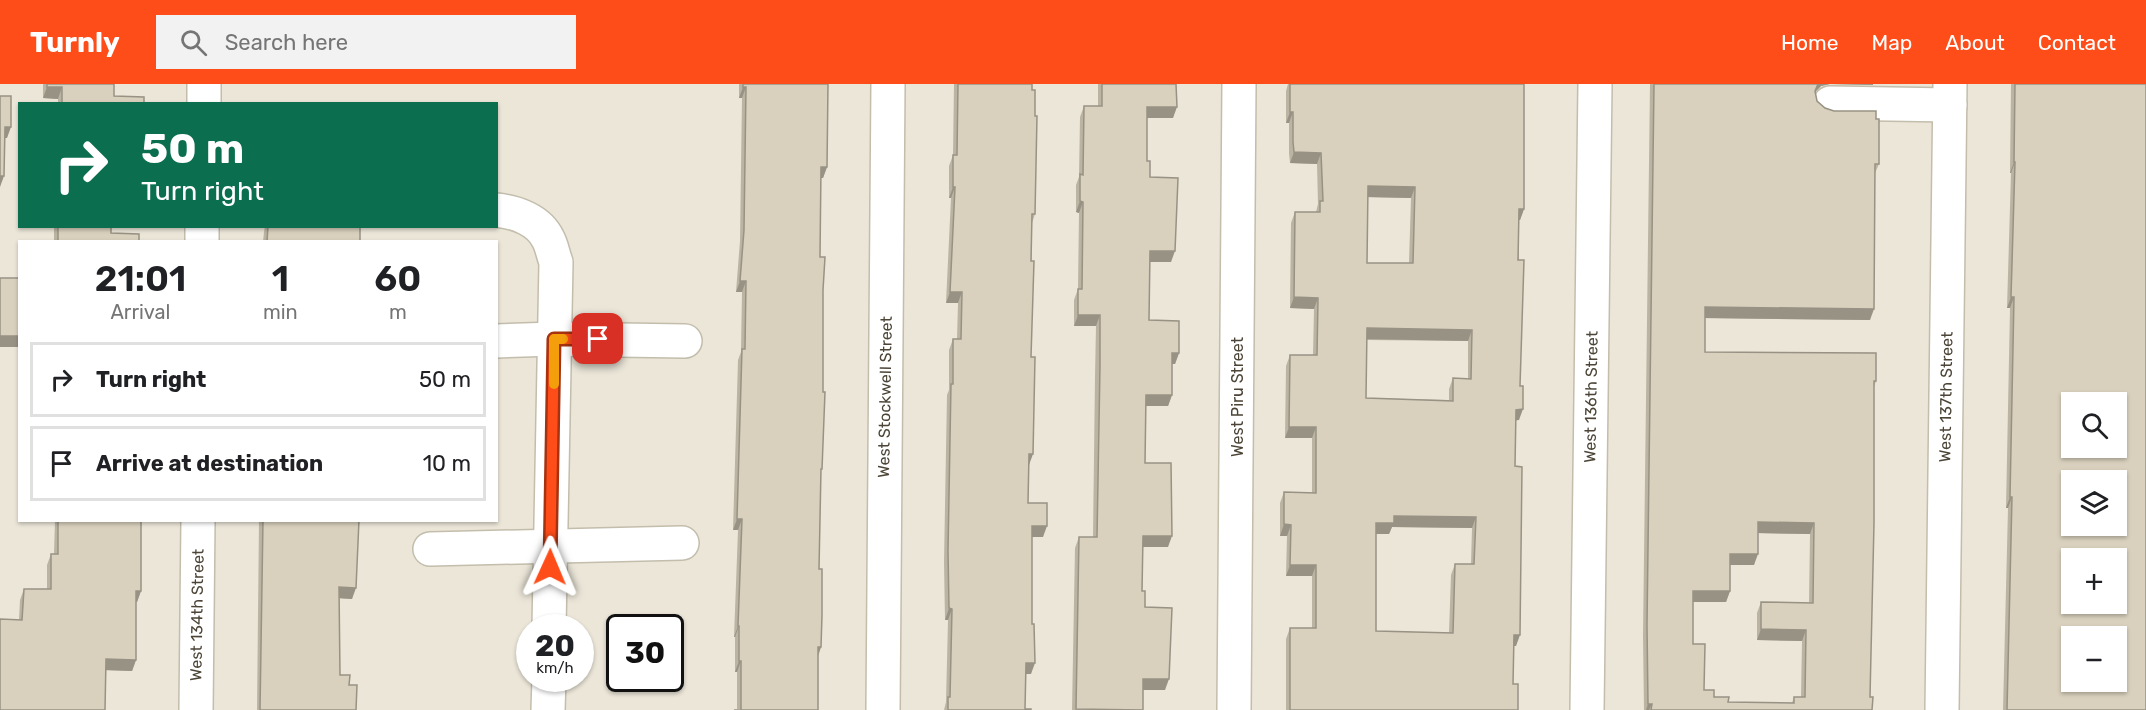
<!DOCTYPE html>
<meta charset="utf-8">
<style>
:root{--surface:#fff;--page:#f2f2f2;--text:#202124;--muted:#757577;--line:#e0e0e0;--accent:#ff4d19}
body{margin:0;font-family:Rubik,sans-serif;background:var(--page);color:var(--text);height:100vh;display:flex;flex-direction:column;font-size:22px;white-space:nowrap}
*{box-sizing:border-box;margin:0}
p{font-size:20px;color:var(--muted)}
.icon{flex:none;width:33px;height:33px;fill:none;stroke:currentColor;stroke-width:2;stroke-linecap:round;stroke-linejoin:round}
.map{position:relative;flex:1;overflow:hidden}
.drawer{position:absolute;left:18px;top:156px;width:480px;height:282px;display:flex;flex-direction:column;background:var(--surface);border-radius:0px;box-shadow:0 2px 4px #0004}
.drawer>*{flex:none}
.guide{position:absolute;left:18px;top:18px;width:480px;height:126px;border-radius:0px;box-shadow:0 2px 4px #0004;background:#0b6e4f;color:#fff;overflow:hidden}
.controls{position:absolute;left:2061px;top:308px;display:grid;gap:12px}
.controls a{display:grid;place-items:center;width:66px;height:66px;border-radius:0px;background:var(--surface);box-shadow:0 2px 4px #0004;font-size:30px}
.speed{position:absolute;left:516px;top:530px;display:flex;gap:12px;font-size:30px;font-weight:700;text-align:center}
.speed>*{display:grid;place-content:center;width:78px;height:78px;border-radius:50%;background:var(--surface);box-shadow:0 2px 4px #0004;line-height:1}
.speed small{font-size:15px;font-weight:400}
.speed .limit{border:3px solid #111;border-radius:9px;background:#fff;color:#111}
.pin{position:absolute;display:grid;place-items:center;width:51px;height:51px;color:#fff;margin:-26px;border-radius:12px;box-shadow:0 3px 9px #0006}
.me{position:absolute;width:66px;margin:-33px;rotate:1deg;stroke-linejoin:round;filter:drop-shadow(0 0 4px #0008)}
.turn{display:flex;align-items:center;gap:21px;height:126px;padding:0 24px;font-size:27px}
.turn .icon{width:78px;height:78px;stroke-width:2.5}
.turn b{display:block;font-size:42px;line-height:51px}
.eta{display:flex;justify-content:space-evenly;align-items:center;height:102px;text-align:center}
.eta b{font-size:36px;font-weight:600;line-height:42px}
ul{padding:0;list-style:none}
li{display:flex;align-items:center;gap:18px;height:75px;margin:0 12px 9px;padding:0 12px;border:3px solid var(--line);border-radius:0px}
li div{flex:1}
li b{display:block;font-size:22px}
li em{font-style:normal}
header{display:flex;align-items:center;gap:36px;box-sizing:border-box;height:84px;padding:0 30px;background:var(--accent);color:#fff}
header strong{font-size:28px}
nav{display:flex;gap:33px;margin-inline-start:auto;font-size:21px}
.search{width:420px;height:54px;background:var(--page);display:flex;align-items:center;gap:15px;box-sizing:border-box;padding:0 21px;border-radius:0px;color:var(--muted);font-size:22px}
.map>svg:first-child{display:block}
.residential{fill:#ebe6d8;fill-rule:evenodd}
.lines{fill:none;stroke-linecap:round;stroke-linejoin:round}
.minor-casing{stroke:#c3bdac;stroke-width:36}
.minor{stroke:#fff;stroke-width:33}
.wall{fill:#bbb4a3;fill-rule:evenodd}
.shaded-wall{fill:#989285}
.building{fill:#d9d1be;stroke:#989285;stroke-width:1.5;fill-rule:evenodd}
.route-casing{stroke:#a63210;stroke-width:15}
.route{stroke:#ff4d19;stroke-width:10}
.slow{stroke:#f59e0b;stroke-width:10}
.labels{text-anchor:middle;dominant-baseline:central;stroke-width:4.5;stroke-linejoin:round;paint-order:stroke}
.street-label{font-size:16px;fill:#4c4537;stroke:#fff}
</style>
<header>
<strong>Turnly</strong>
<div class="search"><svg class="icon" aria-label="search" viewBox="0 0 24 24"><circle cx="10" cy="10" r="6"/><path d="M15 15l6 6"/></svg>Search here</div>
<nav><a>Home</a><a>Map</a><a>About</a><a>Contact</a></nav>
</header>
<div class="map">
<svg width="2146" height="626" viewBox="0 0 2146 626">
<rect width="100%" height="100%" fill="#f6f4ea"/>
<path class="residential" d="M 0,0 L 2146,0 L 2146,626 L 0,626 ZM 20,20 L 496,20 L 496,142 L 20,142 ZM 20,158 L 496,158 L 496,436 L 20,436 ZM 2072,318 L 2116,318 L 2116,363 L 2072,363 ZM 2072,396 L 2116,396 L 2116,441 L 2072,441 ZM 2072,474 L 2116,474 L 2116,519 L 2072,519 ZM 530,543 L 580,543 L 580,594 L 530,594 ZM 620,543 L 670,543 L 670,594 L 620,594 ZM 2072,552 L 2116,552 L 2116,597 L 2072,597 Z"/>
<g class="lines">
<defs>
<g id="minor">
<polyline points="1830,19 1950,21"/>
<polyline points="204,20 204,0"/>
<path d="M 496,126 C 516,128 539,136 548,155 C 552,162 553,171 556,178 L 549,543"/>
<polyline points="202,158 202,142"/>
<polyline points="496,257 554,255 685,257"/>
<polyline points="430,465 682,459"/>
<polyline points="196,626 198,436"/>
<polyline points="548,626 549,594"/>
<polyline points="883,626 888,0"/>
<polyline points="1234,626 1239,0"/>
<polyline points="1587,626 1595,0"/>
<polyline points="1942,626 1950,0"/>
</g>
</defs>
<use href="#minor" class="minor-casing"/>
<use href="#minor" class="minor"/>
</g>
<g class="wall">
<polygon points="43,0 114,0 114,12 144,20 58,20 58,15 43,14"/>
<polygon points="739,0 828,0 827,83 823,94 821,94 820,173 823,206 819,485 821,563 818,573 818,626 737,625 737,588 735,588 735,553 734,553 738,446 733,446 738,276 741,268 742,208 736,208 740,157 742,14 739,14"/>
<polygon points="954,0 1032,0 1035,130 1032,139 1028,419 1043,453 1032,453 1031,590 1026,590 1025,625 1031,626 944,626 946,618 948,536 945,536 944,478 947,311 949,306 949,266 953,255 957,255 958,219 946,219 951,114 949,114 949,82 953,71"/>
<polygon points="1098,0 1176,0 1173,34 1147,34 1147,77 1150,93 1171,178 1150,178 1149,236 1179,269 1175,280 1172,280 1172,311 1168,322 1146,322 1145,379 1168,463 1143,463 1142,507 1165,606 1143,606 1143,626 1072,626 1075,464 1079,453 1093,453 1095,293 1096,242 1074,242 1074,216 1078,205 1079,129 1076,128 1076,101 1079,93 1080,33 1084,22 1098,22"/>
<path d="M 1288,0 L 1524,0 L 1524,125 L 1520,136 L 1519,136 L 1519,336 L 1516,336 L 1515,382 L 1516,562 L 1514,562 L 1513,600 L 1518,626 L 1286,626 L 1286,555 L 1290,544 L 1312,544 L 1312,492 L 1286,492 L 1287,452 L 1280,452 L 1280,419 L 1284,408 L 1312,409 L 1312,354 L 1285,354 L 1286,282 L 1290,271 L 1313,271 L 1314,225 L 1290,224 L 1291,139 L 1295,128 L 1316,128 L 1318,120 L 1317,80 L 1290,79 L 1289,69 L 1289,39 L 1286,39 L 1286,7 ZM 1368,113 L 1411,114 L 1409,179 L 1367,179 ZM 1366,256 L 1468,257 L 1468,295 L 1453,294 L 1449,305 L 1449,316 L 1366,314 ZM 1392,443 L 1472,444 L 1471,480 L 1455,480 L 1451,491 L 1449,549 L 1376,547 L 1376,450 L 1389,450 Z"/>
<path d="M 1650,0 L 1873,0 L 1873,1 L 1830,0 L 1821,2 L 1815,8 L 1817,17 L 1879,80 L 1875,89 L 1870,236 L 1705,234 L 1705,268 L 1876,297 L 1874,303 L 1870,613 L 1872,626 L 1644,626 L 1643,552 ZM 1758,449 L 1810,450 L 1809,519 L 1761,518 L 1757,529 L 1757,556 L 1802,557 L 1801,613 L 1794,613 L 1792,619 L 1728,618 L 1714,613 L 1704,606 L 1693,560 L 1693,518 L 1726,518 L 1730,507 L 1730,481 L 1754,481 Z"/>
<polygon points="2011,0 2146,0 2146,626 2003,626 2008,424 2006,424 2010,224 2007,224 2011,89 2010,89"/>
<polygon points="54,142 111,142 111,149 139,158 54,158"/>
<polygon points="265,142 360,142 360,158 263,158 264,148"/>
<polygon points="55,436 141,436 141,507 137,518 136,518 136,576 132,587 105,586 19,536 20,516 24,505 47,505 47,481 51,470 54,470"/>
<polygon points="259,436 359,436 352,515 339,514 340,591 349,601 356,626 257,626"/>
</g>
<g class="shaded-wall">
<polygon points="1818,0 1873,0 1873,1 1830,0 1821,2 1814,9"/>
<polygon points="47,3 62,3 58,15 43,14"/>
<polygon points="743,3 746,3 742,14 739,14"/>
<polygon points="1147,23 1177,23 1173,34 1143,34"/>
<polygon points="1290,28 1293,28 1289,39 1286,39"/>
<polygon points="5,43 11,43 7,54 1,54"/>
<polygon points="1294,68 1321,69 1317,80 1290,79"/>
<polygon points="2014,78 2015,78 2011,89 2010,89"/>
<polygon points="821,83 827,83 823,94 817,94"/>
<polygon points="0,92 4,92 0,103"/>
<polygon points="1368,102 1415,103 1411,114 1364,113"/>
<polygon points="953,103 955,103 951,114 949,114"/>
<polygon points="1080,117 1083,118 1079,129 1076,128"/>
<polygon points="1519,125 1524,125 1520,136 1515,136"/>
<polygon points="1150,167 1175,167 1171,178 1146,178"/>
<polygon points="740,197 746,197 742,208 736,208"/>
<polygon points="950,208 962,208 958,219 946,219"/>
<polygon points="1294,213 1318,214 1314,225 1290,224"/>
<polygon points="2011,213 2014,213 2010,224 2007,224"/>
<polygon points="1705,223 1874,225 1870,236 1701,234"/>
<polygon points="1078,231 1100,231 1096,242 1074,242"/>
<polygon points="1367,244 1472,246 1468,257 1363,255"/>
<rect x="0" y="252" width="20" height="11"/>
<polygon points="1172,269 1179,269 1175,280 1168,280"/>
<polygon points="1146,311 1172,311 1168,322 1142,322"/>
<polygon points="1523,325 1519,336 1512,337 1516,326"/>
<polygon points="1289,343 1316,343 1312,354 1285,354"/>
<polygon points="1029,370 1033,370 1029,381"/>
<polygon points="2010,413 2012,413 2008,424 2006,424"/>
<polygon points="1394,432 1476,433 1472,444 1392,443 1389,450 1372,450 1376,439"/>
<polygon points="737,435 742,435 738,446 733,446"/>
<polygon points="1758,438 1814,439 1810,450 1754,449"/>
<polygon points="1284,440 1291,441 1287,452 1280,452"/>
<polygon points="1032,442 1047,442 1043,453 1028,453"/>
<polygon points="1143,452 1172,452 1168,463 1139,463"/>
<polygon points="1730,470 1758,470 1754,481 1726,481"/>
<polygon points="1290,481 1316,481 1312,492 1286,492"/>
<polygon points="339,503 356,504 352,515 335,514"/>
<polygon points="136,507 141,507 137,518 132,518"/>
<polygon points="1693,507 1730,507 1726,518 1689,518"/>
<polygon points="949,524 952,525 948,536 945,536"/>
<polygon points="738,542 739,542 735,553 734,553"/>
<polygon points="1761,545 1806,546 1802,557 1757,556"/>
<polygon points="1514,551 1520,551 1516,562 1510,562"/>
<polygon points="818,563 821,563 817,574"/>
<polygon points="106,575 136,576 132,587 102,586"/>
<polygon points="739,577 741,577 737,588 735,588"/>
<polygon points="1026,579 1035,579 1031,590 1022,590"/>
<polygon points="1143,595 1169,595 1165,606 1139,606"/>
<polygon points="1648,620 1652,620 1649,626 1646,626"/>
</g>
<g class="building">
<polygon points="47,0 114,0 114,12 144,13 144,20 62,20 62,3 47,3"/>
<polygon points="743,0 828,0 827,83 821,83 820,173 825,173 823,206 823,308 825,308 822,385 821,385 819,485 822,485 822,531 821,563 818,563 818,626 734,626 741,626 741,577 739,577 739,542 738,542 742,435 737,435 742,265 745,265 746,197 740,197 744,146 746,3 743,3"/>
<polygon points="958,0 1032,0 1032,6 1035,6 1035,32 1037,32 1035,130 1032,130 1031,177 1034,177 1031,273 1035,273 1033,370 1029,370 1028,419 1047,419 1047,442 1032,442 1032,540 1034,540 1035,579 1026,579 1025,625 1031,625 1031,626 948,626 948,613 950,613 952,525 949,524 948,467 951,300 953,300 953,255 961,255 962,208 950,208 955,103 953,103 953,71 957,71"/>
<polygon points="1102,0 1176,0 1177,23 1147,23 1147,77 1150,77 1150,93 1178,94 1175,167 1150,167 1149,236 1179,237 1179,269 1172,269 1172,311 1146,311 1145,379 1171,379 1172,452 1143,452 1142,507 1145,507 1145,523 1172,524 1169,595 1143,595 1143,626 1076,625 1079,453 1097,453 1100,282 1100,231 1078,231 1078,205 1082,205 1083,118 1080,117 1080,90 1083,91 1084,22 1102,22"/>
<path d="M 1290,0 L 1524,0 L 1524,125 L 1519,125 L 1518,176 L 1524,176 L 1520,302 L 1523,302 L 1523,325 L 1516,326 L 1515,382 L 1522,383 L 1520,551 L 1514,551 L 1513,600 L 1518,600 L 1518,626 L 1290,626 L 1290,544 L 1316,544 L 1316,481 L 1290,481 L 1291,441 L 1284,440 L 1284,408 L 1316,409 L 1316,343 L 1289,343 L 1290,271 L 1317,271 L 1318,214 L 1294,213 L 1295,128 L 1320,128 L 1320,117 L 1323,117 L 1321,69 L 1294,68 L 1293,58 L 1293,28 L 1290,28 ZM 1368,102 L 1415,103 L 1413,179 L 1367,179 ZM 1367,244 L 1472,246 L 1471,295 L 1453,294 L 1453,317 L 1366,314 ZM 1394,432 L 1476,433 L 1474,480 L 1455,480 L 1453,549 L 1376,547 L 1376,439 L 1394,439 Z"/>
<path d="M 1654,0 L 1818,0 L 1815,7 L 1817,17 L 1825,24 L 1834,27 L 1876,27 L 1876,35 L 1879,35 L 1879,80 L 1875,80 L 1874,225 L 1705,223 L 1705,268 L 1876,269 L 1876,297 L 1874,297 L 1874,439 L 1870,613 L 1873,613 L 1872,626 L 1651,626 L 1652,620 L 1648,620 L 1647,541 ZM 1758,438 L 1814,439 L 1813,519 L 1761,518 L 1761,545 L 1806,546 L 1805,613 L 1794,613 L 1794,619 L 1728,618 L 1729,613 L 1714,613 L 1714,606 L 1704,606 L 1705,560 L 1693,560 L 1693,507 L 1730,507 L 1730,470 L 1758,470 Z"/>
<path d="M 2015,0 L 2146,0 L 2146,626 L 2007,626 L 2012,413 L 2010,413 L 2014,213 L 2011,213 L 2015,78 L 2014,78 ZM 2072,318 L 2116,318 L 2116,363 L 2072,363 ZM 2072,396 L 2116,396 L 2116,441 L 2072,441 ZM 2072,474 L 2116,474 L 2116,519 L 2072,519 ZM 2072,552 L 2116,552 L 2116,597 L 2072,597 Z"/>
<polygon points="0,12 11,12 11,43 5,43 4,92 0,92"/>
<polygon points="58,142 111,142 111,149 139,150 139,158 58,158"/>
<polygon points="268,142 360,142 360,158 267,158"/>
<rect x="0" y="194" width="20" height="58"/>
<polygon points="58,436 141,436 141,507 136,507 136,576 106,575 105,626 0,626 0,535 22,536 24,505 51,505 51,470 58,470"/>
<polygon points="263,436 359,436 356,504 339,503 340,591 350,591 349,601 357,601 356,626 260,626"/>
</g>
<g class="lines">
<defs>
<polyline id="route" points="550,483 554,255 598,255"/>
</defs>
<use href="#route" class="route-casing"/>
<use href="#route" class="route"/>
<polyline class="slow" points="554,300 554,255 563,255"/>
</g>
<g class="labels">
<g class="street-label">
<text transform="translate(885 313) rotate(-89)">West Stockwell Street</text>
<text transform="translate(1237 313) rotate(-90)">West Piru Street</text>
<text transform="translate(1591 313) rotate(-89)">West 136th Street</text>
<text transform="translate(1946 313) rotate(-89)">West 137th Street</text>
<text transform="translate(197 531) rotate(-89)">West 134th Street</text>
</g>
</g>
</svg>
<div class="controls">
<a><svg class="icon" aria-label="search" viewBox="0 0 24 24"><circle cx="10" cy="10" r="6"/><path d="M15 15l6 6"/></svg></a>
<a><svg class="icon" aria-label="layers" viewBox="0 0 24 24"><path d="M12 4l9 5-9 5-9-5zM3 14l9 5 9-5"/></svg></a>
<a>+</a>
<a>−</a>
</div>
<div class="speed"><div>20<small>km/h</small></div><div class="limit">30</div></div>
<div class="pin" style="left:598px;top:255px;background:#d93025"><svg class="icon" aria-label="arrive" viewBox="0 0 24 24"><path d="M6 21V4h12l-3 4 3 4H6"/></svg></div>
<svg class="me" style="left:550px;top:483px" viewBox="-20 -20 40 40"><path d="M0-17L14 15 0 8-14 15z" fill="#ff4d19" stroke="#fff" stroke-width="4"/></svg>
<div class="guide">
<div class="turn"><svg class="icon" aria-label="right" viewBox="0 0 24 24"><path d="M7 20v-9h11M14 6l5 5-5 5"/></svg><div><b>50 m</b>Turn right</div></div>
</div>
<section class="drawer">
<div class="eta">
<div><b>21:01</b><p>Arrival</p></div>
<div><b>1</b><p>min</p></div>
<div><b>60</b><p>m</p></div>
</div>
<ul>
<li><svg class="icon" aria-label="right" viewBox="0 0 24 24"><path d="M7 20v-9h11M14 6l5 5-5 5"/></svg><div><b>Turn right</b></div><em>50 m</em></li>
<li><svg class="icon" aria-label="arrive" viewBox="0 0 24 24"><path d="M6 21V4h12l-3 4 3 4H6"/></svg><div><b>Arrive at destination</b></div><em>10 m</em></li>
</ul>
</section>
</div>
